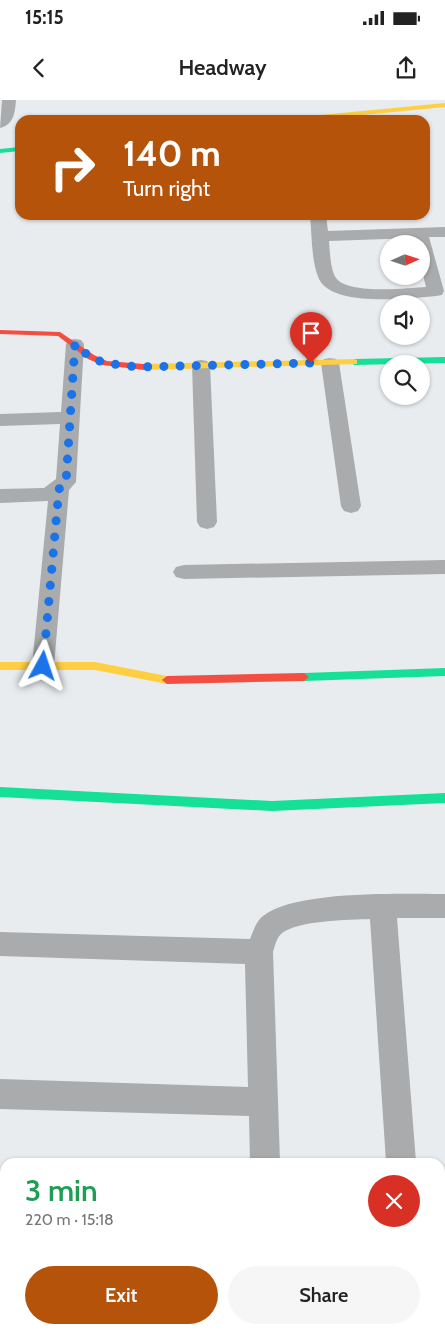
<!DOCTYPE html>
<meta charset="utf-8">
<style>
:root{--surface:#fff;--page:#f6f6f6;--text:#222;--muted:#767676;--accent:#b45309}
body{margin:0;font-family:Cabin,sans-serif;background:var(--page);color:var(--text);height:100vh;display:flex;flex-direction:column;font-size:19px;white-space:nowrap}
*{box-sizing:border-box;margin:0}
p{font-size:16px;color:var(--muted)}
.icon{flex:none;width:28px;height:28px;fill:none;stroke:currentColor;stroke-width:2;stroke-linecap:round;stroke-linejoin:round}
.map{position:relative;flex:1;overflow:hidden}
.panel{position:absolute;left:0px;top:1058px;width:445px;height:176px;display:flex;flex-direction:column;background:var(--surface);border-radius:15px 15px 0 0;box-shadow:0 1px 4px #0004}
.panel>*{flex:none}
.top-card{position:absolute;left:15px;top:15px;width:415px;height:105px;border-radius:15px;box-shadow:0 1px 4px #0004;background:#b45309;color:#fff;overflow:hidden}
.needle{width:32px;rotate:87deg}
.tools{position:absolute;left:380px;top:135px;display:grid;gap:10px}
.tools a{display:grid;place-items:center;width:50px;height:50px;border-radius:50%;background:var(--surface);box-shadow:0 1px 4px #0004;font-size:25px}
.pin{position:absolute;display:grid;place-items:center;width:42px;height:42px;color:#fff;margin:-51px -21px;border-radius:50% 50% 50% 0;rotate:-45deg;box-shadow:0 0 5px #0007}
.pin .icon{rotate:45deg}
.me{position:absolute;width:55px;margin:-28px;rotate:5deg;stroke-linejoin:round;filter:drop-shadow(0 0 4px #0008)}
.turn{display:flex;align-items:center;gap:18px;height:105px;padding:0 25px;font-size:22px}
.turn .icon{width:65px;height:65px;stroke-width:2.5}
.turn b{display:block;font-size:35px;line-height:42px}
.round{display:grid;place-items:center;flex:none;width:52px;height:52px;border-radius:26px;background:var(--page)}
.headline{display:flex;align-items:center;justify-content:space-between;height:85px;padding:0 25px}
h1{font-size:30px;font-weight:600;line-height:38px;color:#1e9e55}
.cta{display:flex;gap:10px;margin-top:auto;padding:10px 25px}
.cta a{flex:1;height:58px;border-radius:30px;background:var(--accent);color:#fff;font-size:20px;font-weight:600;line-height:58px;text-align:center}
.cta a+a{background:var(--page);color:var(--text)}
.status{display:flex;justify-content:space-between;align-items:center;height:35px;padding:0 25px;background:var(--surface);direction:ltr}
.status svg{height:14px;fill:currentColor}
header{display:flex;justify-content:space-between;align-items:center;height:65px;padding:0 25px;background:var(--surface);font-size:22px;font-weight:600}
.map>svg:first-child{display:block}
.lines{fill:none;stroke-linecap:round;stroke-linejoin:round}
.street{fill:#a9abac;fill-rule:evenodd}
.fast{fill:#16e098;fill-rule:evenodd}
.slow{fill:#ffcf43;fill-rule:evenodd}
.jam{fill:#f24e42;fill-rule:evenodd}
.route{stroke:#1a73e8;stroke-width:9;stroke-dasharray:0 16.2}
</style>
<div class="status"><b>15:15</b><svg viewBox="0 0 49 12"><path d="M0 12V9h3v3zM5 12V6h3v6zM10 12V3h3v9zM15 12V0h3v12zM26 1h20v11H26zM47 4h2v5h-2z"/></svg></div>
<header><svg class="icon" aria-label="back" viewBox="0 0 24 24"><path d="M15 5l-7 7 7 7"/></svg>Headway<svg class="icon" aria-label="share" viewBox="0 0 24 24"><path d="M12 15V3M7 8l5-5 5 5M5 13v7h14v-7"/></svg></header>
<div class="map">
<svg width="445" height="1233" viewBox="0 0 445 1233">
<rect width="100%" height="100%" fill="#e9ecef"/>
<g class="lines">
<g class="street">
<path d="M 2,0 L 16,0 C 15,12 14,25 0,28 Z"/>
<path d="M 310,115 L 326,115 L 328,131 L 445,127 L 445,137 L 429,137 L 444,191 L 442,195 L 436,196 C 410,198 333,208 319,179 C 311,161 312,135 310,115 ZM 414,138 L 415,144 L 421,144 L 421,167 L 426,187 C 408,188 348,195 336,178 C 330,169 330,151 329,141 Z"/>
<polygon points="75,239 81,240 84,244 76,382 69,390 54,566 51,572 43,575 35,572 32,566 48,401 0,403 0,389 44,388 56,379 60,324 0,326 0,314 61,312 66,244 69,240"/>
<polygon points="330,258 336,259 339,263 361,406 358,411 351,413 344,411 341,406 321,263 324,259"/>
<polygon points="201,260 207,261 210,265 217,422 214,427 207,429 200,427 197,422 192,265 195,261"/>
<polygon points="445,460 445,474 184,479 176,477 173,472 176,467 184,465"/>
<path d="M 445,794 L 445,818 L 397,818 L 416,1062 L 386,1062 L 370,819 C 350,820 296,820 281,834 C 276,839 275,846 273,852 L 280,1062 L 250,1062 L 249,1016 L 0,1009 L 0,979 L 248,987 L 245,864 L 0,856 L 0,832 L 250,839 C 253,832 256,821 263,816 C 296,790 402,794 445,794 Z"/>
<rect x="0" y="1141" width="5" height="32"/>
<rect x="252" y="1229" width="34" height="4"/>
<polygon points="395,1229 429,1229 430,1233 396,1233"/>
</g>
<g class="fast">
<polygon points="20,47 20,51 0,53 0,49"/>
<polygon points="445,257 445,263 354,265 350,262 354,259"/>
<polygon points="445,568 445,576 304,581 299,577 304,573"/>
<polygon points="0,687 272,701 445,693 445,703 272,711 0,697"/>
</g>
<g class="slow">
<polygon points="445,3 445,7 311,20 287,20 290,18"/>
<polygon points="354,259 357,260 357,264 144,270 140,267 144,264"/>
<polygon points="0,562 95,562 167,576 172,580 167,584 95,570 0,570"/>
</g>
<g class="jam">
<polygon points="0,230 60,232 94,255 107,261 144,264 148,267 144,270 102,265 88,259 58,236 0,234"/>
<polygon points="304,573 309,577 304,581 167,584 162,580 167,576"/>
</g>
</g>
<g class="lines">
<polyline class="route" points="43,566 59,389 66,382 75,244 91,258 105,263 137,267 311,263"/>
</g>
</svg>
<div class="tools">
<a><svg class="needle" viewBox="-14 -14 28 28"><path d="M0-13l5 13h-10z" fill="#e53935"/><path d="M0 13l5-13h-10z" fill="#767676"/></svg></a>
<a><svg class="icon" aria-label="sound" viewBox="0 0 24 24"><path d="M4 9h4l5-4v14l-5-4H4zM17 9q2 3 0 6"/></svg></a>
<a><svg class="icon" aria-label="search" viewBox="0 0 24 24"><circle cx="10" cy="10" r="6"/><path d="M15 15l6 6"/></svg></a>
</div>
<div class="pin" style="left:311px;top:263px;background:#d93025"><svg class="icon" aria-label="arrive" viewBox="0 0 24 24"><path d="M6 21V4h12l-3 4 3 4H6"/></svg></div>
<svg class="me" style="left:43px;top:566px" viewBox="-20 -20 40 40"><path d="M0-17L14 15 0 8-14 15z" fill="#1a73e8" stroke="#fff" stroke-width="4"/></svg>
<div class="top-card">
<div class="turn"><svg class="icon" aria-label="right" viewBox="0 0 24 24"><path d="M7 20v-9h11M14 6l5 5-5 5"/></svg><div><b>140 m</b>Turn right</div></div>
</div>
<section class="panel">
<div class="headline"><div><h1>3 min</h1><p>220 m · 15:18</p></div><a class="round" style="background:#d93025;color:#fff"><svg class="icon" aria-label="close" viewBox="0 0 24 24"><path d="M6 6l12 12M18 6L6 18"/></svg></a></div>
<div class="cta"><a>Exit</a><a>Share</a></div>
</section>
</div>
